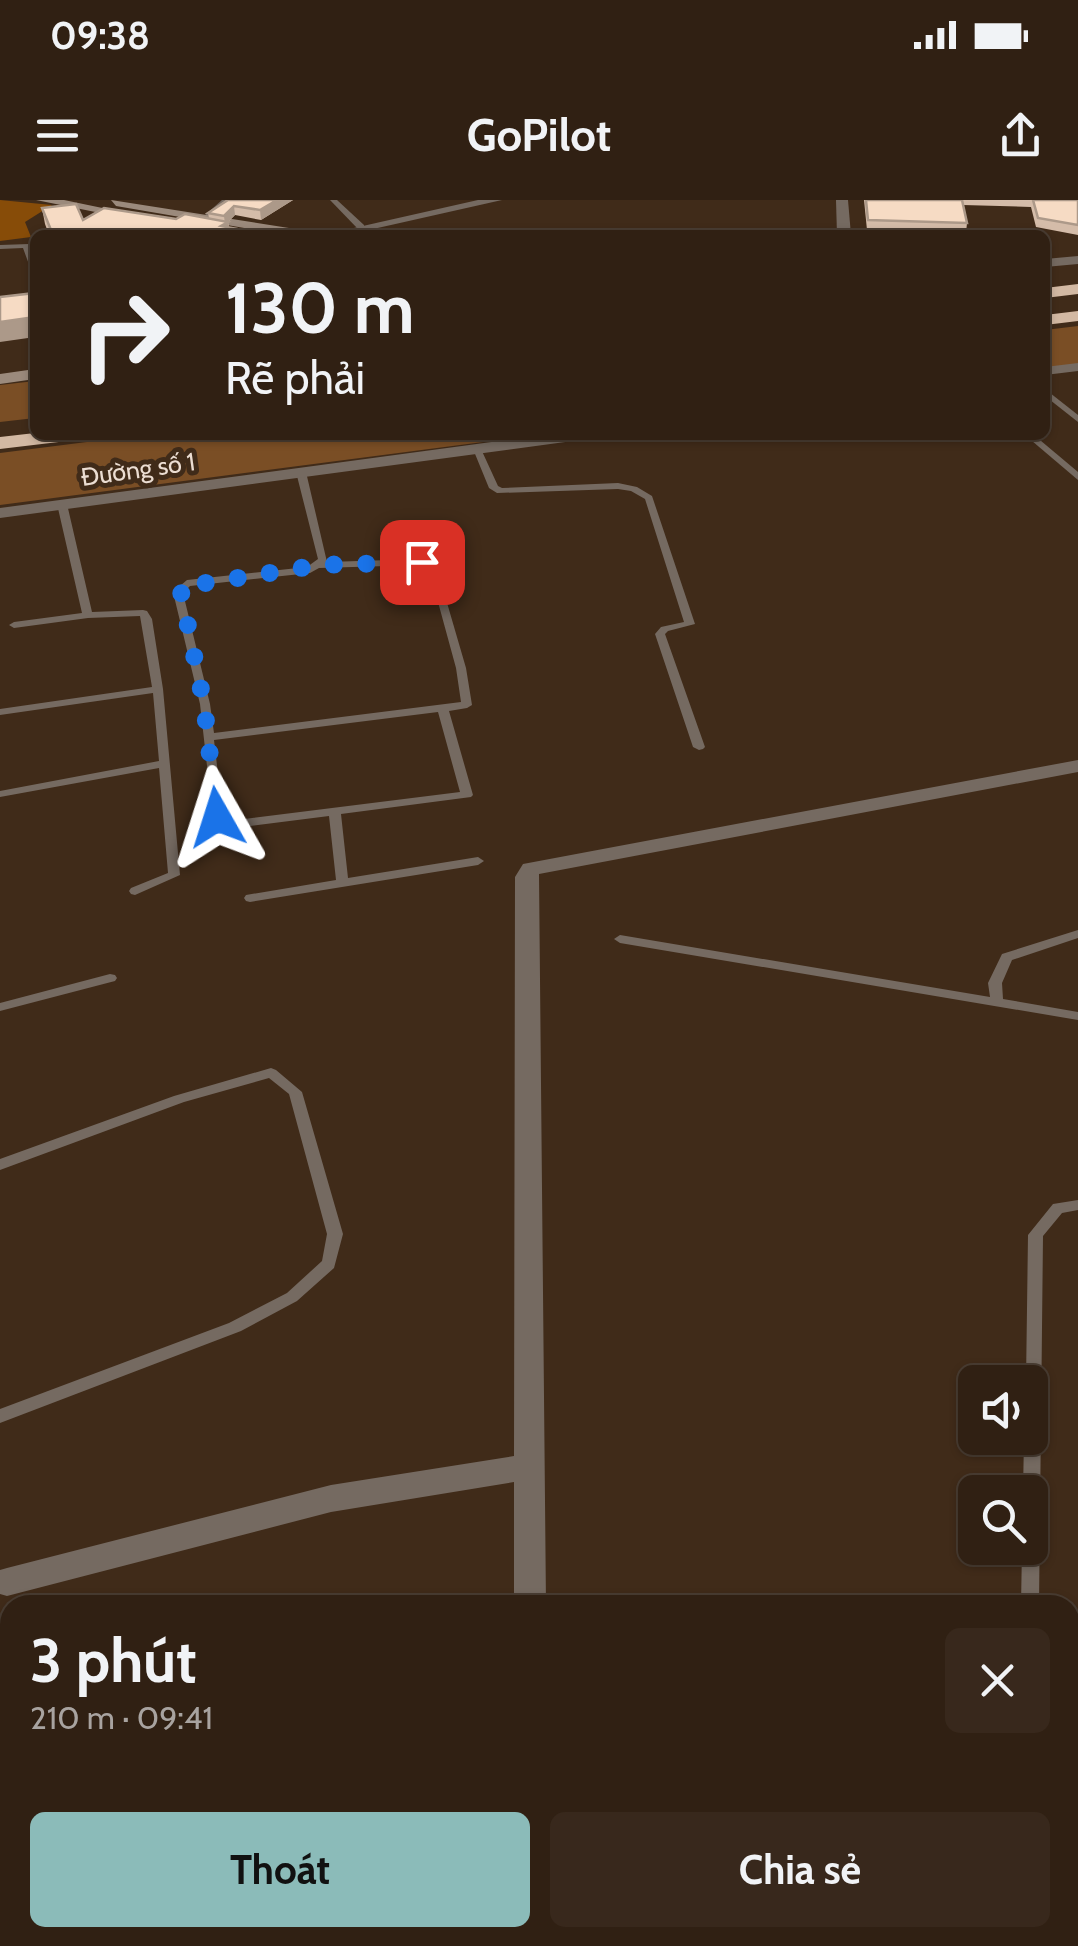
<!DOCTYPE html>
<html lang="vi">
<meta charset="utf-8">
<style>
:root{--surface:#302013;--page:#38281c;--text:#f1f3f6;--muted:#a8a3a0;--line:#4b3e33;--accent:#8bbbb9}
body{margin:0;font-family:Cabin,sans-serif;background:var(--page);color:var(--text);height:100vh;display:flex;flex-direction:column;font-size:38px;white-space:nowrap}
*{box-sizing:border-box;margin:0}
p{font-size:32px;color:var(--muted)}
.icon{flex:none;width:55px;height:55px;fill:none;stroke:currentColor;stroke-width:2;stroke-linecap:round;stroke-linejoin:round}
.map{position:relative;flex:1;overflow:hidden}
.details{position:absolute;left:0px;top:1395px;width:1080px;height:352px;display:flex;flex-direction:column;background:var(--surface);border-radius:30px 30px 0 0;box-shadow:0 2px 8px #0004,0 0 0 2px var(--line)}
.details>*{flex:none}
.banner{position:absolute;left:30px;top:30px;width:1020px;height:210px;border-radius:15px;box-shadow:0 2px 8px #0004,0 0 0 2px var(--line);background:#302013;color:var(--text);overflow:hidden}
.tools{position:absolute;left:958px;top:1165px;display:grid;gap:20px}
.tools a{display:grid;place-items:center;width:90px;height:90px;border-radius:15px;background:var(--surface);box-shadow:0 2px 8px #0004,0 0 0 2px var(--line);font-size:50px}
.pin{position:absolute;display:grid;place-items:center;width:85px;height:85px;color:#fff;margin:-42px;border-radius:20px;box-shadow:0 5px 15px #0006}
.me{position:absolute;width:110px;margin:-55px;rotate:354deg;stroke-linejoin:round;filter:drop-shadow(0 0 8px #0008)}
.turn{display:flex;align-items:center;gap:35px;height:210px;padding:0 30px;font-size:45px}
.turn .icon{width:130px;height:130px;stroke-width:2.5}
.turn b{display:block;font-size:70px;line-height:85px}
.round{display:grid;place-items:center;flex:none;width:105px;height:105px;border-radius:15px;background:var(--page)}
.head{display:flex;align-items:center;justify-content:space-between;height:170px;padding:0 30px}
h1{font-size:60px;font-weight:800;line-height:75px}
.cta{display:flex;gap:20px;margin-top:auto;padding:20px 30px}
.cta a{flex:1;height:115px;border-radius:15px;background:var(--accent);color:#111;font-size:40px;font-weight:800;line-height:115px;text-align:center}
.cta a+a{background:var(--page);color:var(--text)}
.status{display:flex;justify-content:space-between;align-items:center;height:70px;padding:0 50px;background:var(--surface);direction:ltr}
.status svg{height:28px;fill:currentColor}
header{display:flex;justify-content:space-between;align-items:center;height:130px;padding:0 30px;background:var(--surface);font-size:45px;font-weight:800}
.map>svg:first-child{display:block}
.green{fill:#7a4e25}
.forest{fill:#874c08}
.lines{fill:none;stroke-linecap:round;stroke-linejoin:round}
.lane{fill:#756a61;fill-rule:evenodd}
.street{fill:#756a61;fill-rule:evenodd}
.secondary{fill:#9b8a7c;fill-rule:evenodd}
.highway{fill:#d3b9a3;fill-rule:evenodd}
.wall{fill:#d4bca9}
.shaded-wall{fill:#ac9989}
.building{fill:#f6dbc4;stroke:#ac9989;stroke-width:2.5}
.route{stroke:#1a73e8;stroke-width:18;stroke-dasharray:0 32.4}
.labels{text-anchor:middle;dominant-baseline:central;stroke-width:10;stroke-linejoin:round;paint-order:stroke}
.far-street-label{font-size:25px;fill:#ebddd2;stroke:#402b19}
</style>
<div class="status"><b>09:38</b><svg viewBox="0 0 49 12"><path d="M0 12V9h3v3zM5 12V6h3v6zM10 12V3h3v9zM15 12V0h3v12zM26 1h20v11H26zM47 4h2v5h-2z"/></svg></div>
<header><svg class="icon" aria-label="menu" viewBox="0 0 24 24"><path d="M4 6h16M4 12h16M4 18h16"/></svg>GoPilot<svg class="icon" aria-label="share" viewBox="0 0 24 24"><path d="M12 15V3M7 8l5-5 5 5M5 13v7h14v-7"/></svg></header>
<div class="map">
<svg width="1078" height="1746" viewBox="0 0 1078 1746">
<rect width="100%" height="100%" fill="#402b19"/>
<g class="green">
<polygon points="1078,126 1078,164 1045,169 1045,130"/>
<polygon points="35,181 35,218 0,222 0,185"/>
<polygon points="142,235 536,235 0,305 0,253"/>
</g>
<polygon class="forest" points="0,0 52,5 25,22 31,37 0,41"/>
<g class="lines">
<g class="lane">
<polygon points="222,0 229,0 208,18 204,18 204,16"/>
<polygon points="330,0 337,0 364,25 364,29 358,29"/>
<polygon points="29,44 35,60 35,72 31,70 23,48 0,49 0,45"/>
<polygon points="1045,189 1078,215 1078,222 1045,196"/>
<polygon points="1025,235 1034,235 1078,272 1078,280"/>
<polygon points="474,247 481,249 498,286 502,288 618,283 637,287 652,296 695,424 668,431 665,434 705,547 703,549 699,550 693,547 655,434 661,427 684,422 645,299 631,291 618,289 497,293 489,288 473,249"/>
<path d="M 301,269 L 306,272 L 327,362 L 422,359 L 436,365 L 466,468 L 472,505 L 467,508 L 449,511 L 473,595 L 471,597 L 341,614 L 348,678 L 478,657 L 484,661 L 478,665 L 250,702 L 246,701 L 244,698 L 246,695 L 336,680 L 329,616 L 227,629 L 213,619 L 200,504 L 173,392 L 187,380 L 307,367 L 318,359 L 296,272 ZM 421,365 L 429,369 L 456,468 L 461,502 L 214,533 L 210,504 L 183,393 L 190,386 L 310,373 L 319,368 ZM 438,512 L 460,592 L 229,621 L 223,616 L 214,540 Z"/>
<polygon points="59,302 67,304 92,412 143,410 147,411 152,419 163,489 180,675 135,695 131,694 129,691 131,688 168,673 159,568 0,597 0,591 159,561 153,493 0,515 0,509 152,487 140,416 88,418 14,428 9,425 14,422 82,413 57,304"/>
<polygon points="1078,730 1078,738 1012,760 1002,783 1003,799 1078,812 1078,820 620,743 614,739 620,735 990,797 988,783 1002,754"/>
<polygon points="110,774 115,775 117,778 115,781 0,811 0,803"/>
<polygon points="271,868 276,870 302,892 343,1034 334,1068 297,1101 241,1131 0,1223 0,1209 229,1123 287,1093 322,1061 327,1034 289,894 269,878 184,902 0,970 0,959 174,896"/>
<polygon points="1078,1000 1078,1010 1062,1013 1043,1036 1039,1405 1021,1405 1022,1348 1030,1348 1030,1292 1023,1292 1024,1238 1030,1238 1030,1182 1026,1182 1028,1035 1053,1004"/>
<rect x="1014" y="1738" width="20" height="8"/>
</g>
<g class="street">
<polygon points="478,0 502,0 351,34 345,30"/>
<polygon points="836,0 848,0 851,35 837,35"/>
<polygon points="1078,56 1078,64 1045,67 1045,59"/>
<polygon points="1078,163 1078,171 1045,175 1045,167"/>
<polygon points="544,235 588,235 580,240 0,318 0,308"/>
<polygon points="1078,560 1078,572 539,674 546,1405 514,1405 514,1282 331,1312 7,1396 0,1394 0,1370 7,1368 331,1285 514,1256 515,677 523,664"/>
<polygon points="349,1738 414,1738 410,1746 345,1746"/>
<polygon points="512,1738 549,1738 550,1746 512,1746"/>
</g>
<g class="secondary">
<polygon points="36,0 64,0 136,15 130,19"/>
<polygon points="111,0 308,31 315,35 285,35 116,6"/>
<polygon points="209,24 259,35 204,31 203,28"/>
<polygon points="35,169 35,179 0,184 0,174"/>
</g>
<g class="highway">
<polygon points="1078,84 1078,94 1045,98 1045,88"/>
<polygon points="1078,111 1078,121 1045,125 1045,115"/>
<polygon points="35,233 35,235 77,235 67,241 0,249 0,237"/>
</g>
</g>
<g class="wall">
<polygon points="228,0 293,0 261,20 235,15 228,22 229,27 241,35 49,35 45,24 42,8 83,20 209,18 208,13"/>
<polygon points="864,0 1078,0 1078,35 1036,27 1031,7 963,5 967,23 966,33 867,30"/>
</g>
<g class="shaded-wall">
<polygon points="277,0 293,0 261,20 260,10"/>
<polygon points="234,6 235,15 228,22 229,35 221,26 225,24 224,16"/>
<polygon points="35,117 35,137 0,142 0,122"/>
</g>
<g class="building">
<polygon points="228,0 277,0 260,10 234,6 224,16 208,13"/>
<polygon points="866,0 962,0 967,23 868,20"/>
<polygon points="1033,0 1078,0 1078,25 1038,18"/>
<polygon points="76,4 83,20 104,8 176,19 185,14 228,22 221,26 237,29 241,35 53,35 42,8"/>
<polygon points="35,93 35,117 0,122 0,97"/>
</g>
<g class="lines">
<polyline class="route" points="217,617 204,504 180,387 320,365 422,362"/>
</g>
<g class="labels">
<g class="far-street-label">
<text transform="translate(138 269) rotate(-8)">Đường số 1</text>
</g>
</g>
</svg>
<div class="tools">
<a><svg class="icon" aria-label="sound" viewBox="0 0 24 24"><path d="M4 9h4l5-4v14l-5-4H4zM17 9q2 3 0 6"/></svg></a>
<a><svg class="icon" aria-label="search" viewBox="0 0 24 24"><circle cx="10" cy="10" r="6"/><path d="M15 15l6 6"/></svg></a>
</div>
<div class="pin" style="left:422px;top:362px;background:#d93025"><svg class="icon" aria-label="arrive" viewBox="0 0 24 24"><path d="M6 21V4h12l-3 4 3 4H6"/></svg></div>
<svg class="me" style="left:217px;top:617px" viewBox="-20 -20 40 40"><path d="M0-17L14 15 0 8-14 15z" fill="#1a73e8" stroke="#fff" stroke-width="4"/></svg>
<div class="banner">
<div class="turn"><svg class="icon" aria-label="right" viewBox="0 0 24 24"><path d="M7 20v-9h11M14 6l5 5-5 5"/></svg><div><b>130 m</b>Rẽ phải</div></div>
</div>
<section class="details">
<div class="head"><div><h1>3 phút</h1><p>210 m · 09:41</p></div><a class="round"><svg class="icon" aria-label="close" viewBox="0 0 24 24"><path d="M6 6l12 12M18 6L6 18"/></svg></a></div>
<div class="cta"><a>Thoát</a><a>Chia sẻ</a></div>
</section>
</div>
